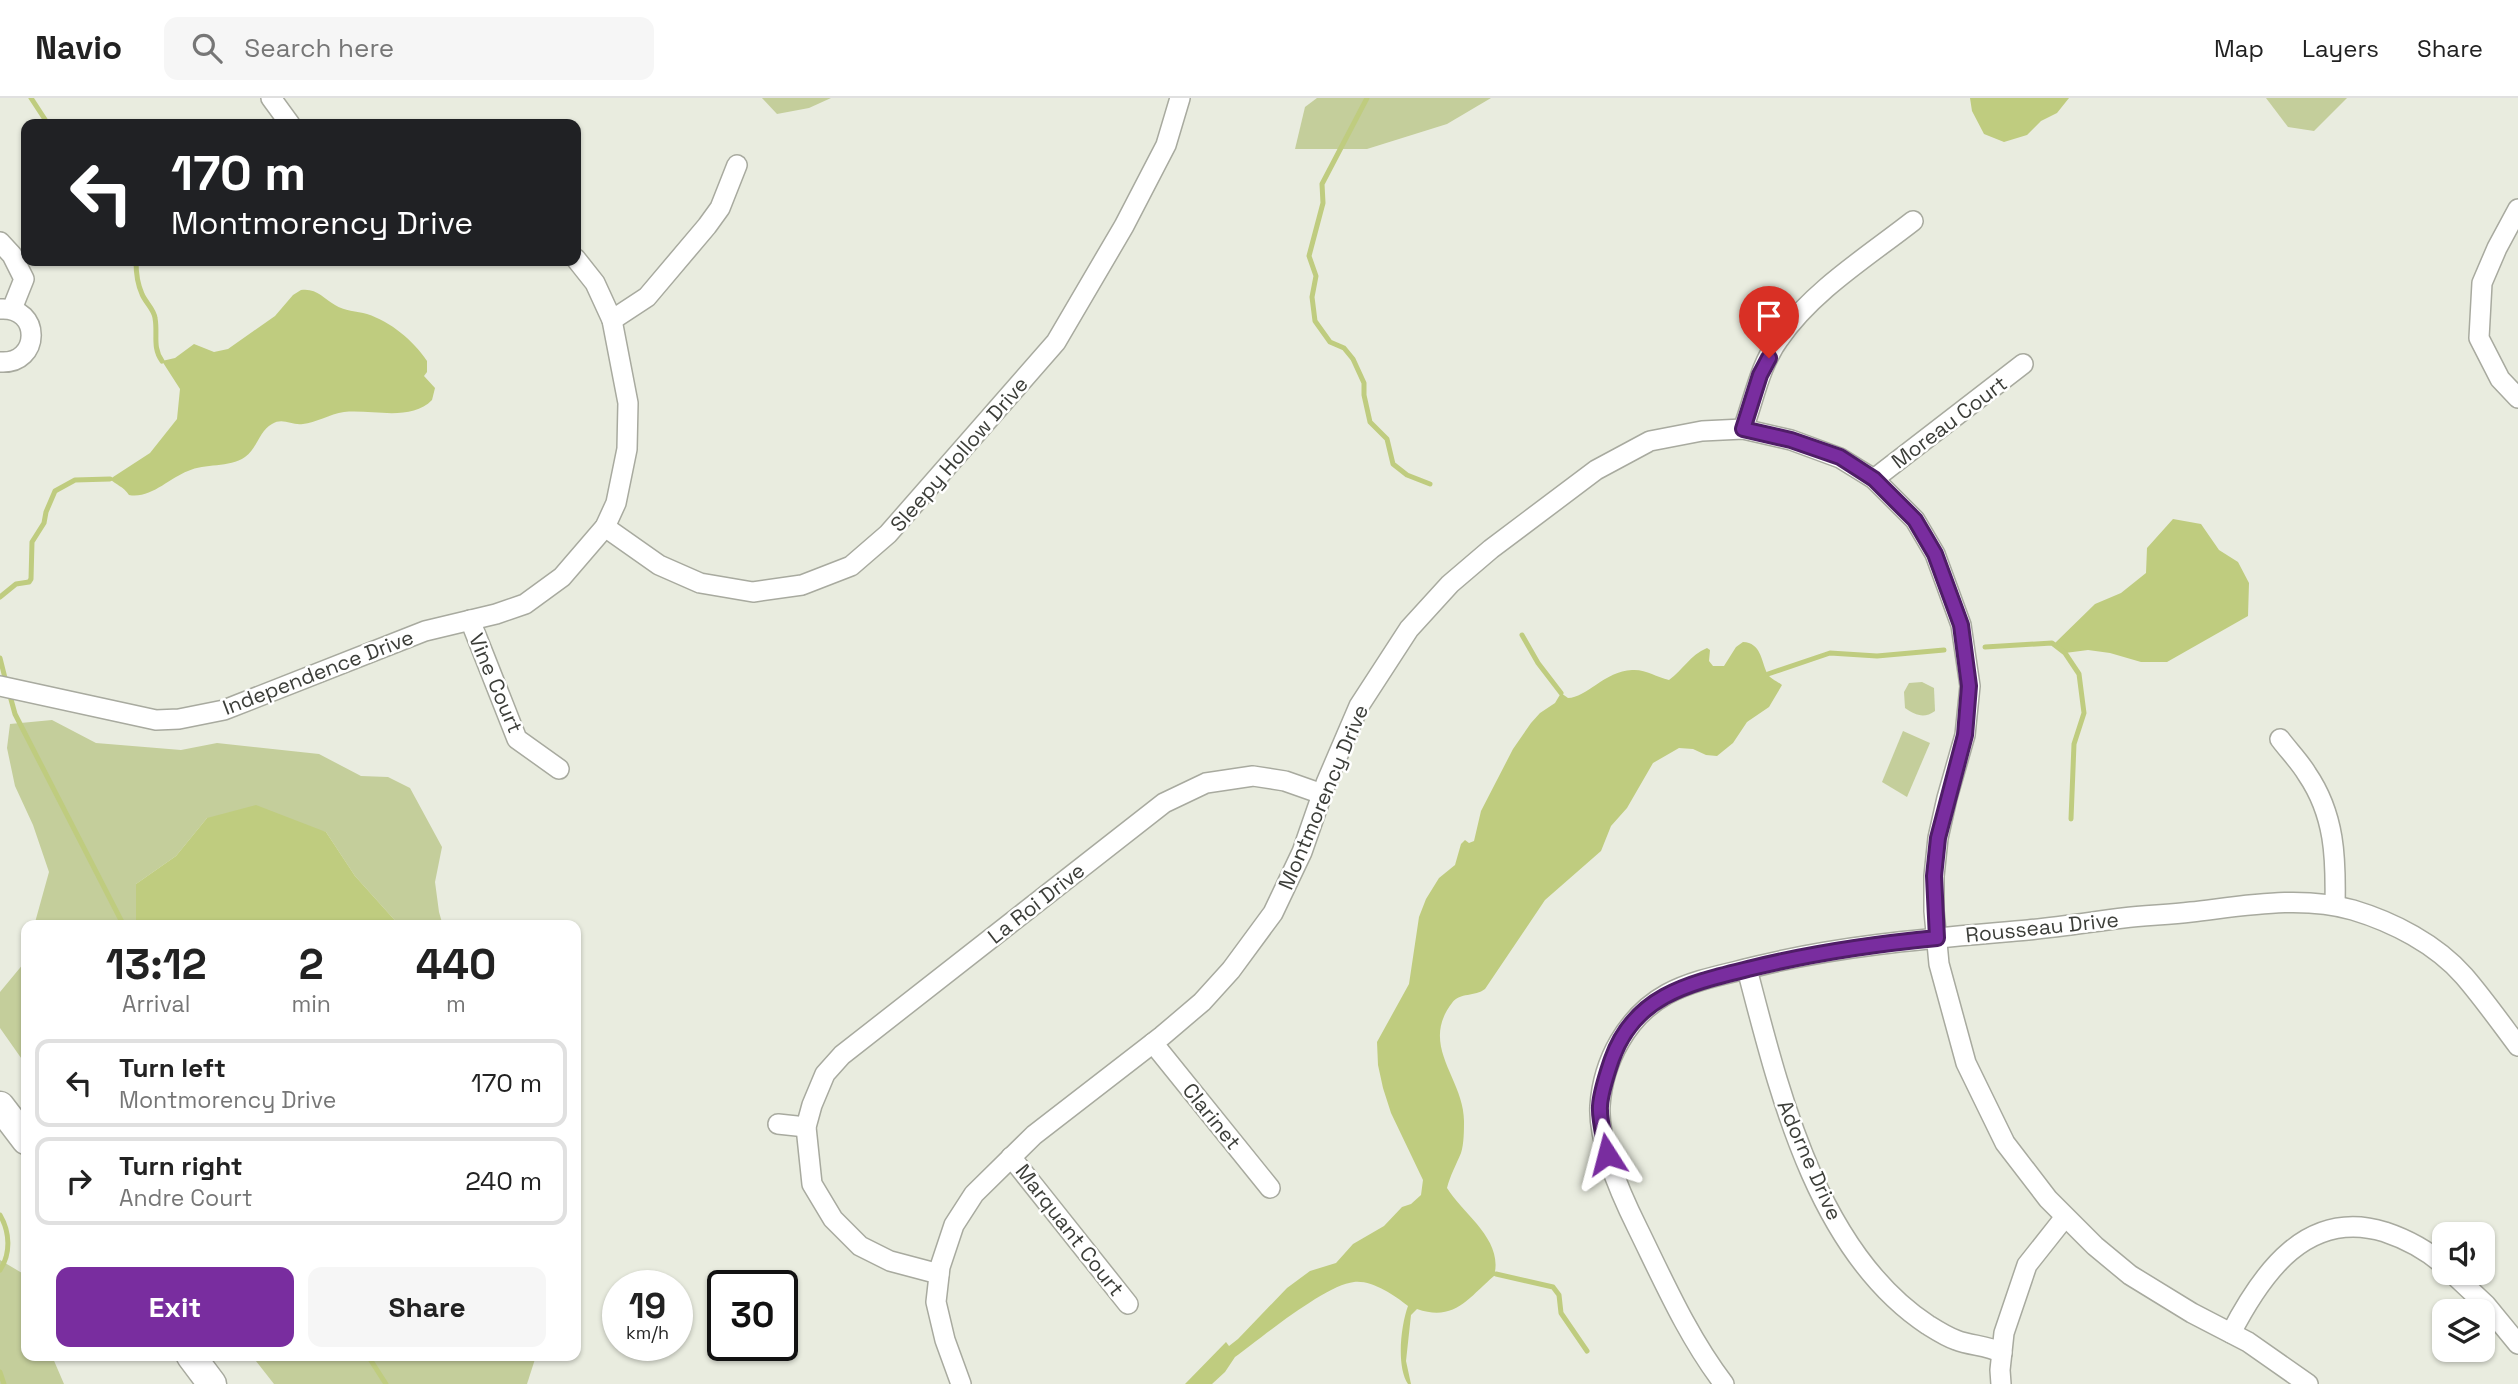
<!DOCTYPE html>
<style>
:root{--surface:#fff;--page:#f6f6f6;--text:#222;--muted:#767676;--line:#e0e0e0;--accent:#792d9f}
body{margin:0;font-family:"Space Grotesk",sans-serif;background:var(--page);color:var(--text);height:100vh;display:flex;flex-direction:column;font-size:26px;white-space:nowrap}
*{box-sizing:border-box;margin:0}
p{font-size:23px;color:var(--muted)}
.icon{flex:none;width:38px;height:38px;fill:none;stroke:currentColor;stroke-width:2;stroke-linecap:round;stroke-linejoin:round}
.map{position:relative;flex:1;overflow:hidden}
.drawer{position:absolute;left:21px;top:822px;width:560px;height:441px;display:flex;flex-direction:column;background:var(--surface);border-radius:14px;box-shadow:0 2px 5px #0004}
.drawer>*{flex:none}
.banner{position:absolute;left:21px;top:21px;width:560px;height:147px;border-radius:14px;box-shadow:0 2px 5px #0004;background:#202124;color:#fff;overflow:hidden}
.tools{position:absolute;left:2432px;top:1124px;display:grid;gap:14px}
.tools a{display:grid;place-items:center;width:63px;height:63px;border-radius:14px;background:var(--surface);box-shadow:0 2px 5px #0004;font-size:35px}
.speed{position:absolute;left:602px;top:1172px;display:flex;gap:14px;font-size:35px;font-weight:700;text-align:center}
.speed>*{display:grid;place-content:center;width:91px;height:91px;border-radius:50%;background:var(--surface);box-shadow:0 2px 5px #0004;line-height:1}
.speed small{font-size:18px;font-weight:400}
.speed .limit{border:4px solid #111;border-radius:10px;background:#fff;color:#111}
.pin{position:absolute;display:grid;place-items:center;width:60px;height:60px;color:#fff;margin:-72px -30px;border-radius:50% 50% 50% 0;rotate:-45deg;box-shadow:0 0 7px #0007}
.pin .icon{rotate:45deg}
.me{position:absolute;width:77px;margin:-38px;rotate:351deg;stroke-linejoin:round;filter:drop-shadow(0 0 5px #0008)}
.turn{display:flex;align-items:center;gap:24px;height:147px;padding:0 35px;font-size:32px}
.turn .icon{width:91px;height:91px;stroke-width:2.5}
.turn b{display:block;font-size:49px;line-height:60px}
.eta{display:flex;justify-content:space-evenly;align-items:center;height:119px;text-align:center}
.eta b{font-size:42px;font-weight:800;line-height:49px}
.primary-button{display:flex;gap:14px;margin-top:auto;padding:14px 35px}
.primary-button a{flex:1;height:80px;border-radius:14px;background:var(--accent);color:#fff;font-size:28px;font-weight:800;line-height:80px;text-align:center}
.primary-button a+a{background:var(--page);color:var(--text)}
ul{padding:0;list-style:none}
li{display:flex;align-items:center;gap:21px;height:88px;margin:0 14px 10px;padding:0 21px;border:4px solid var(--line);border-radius:14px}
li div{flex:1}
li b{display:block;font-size:26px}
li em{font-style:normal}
header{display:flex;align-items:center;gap:42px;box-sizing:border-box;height:98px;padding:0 35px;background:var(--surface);border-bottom:2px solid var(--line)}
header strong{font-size:33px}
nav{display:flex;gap:38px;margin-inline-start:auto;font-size:24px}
.search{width:490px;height:63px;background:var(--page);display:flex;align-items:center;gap:18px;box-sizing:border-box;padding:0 24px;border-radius:14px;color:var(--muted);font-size:26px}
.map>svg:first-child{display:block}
.green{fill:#c4ce9b}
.water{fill:#bfcc7f}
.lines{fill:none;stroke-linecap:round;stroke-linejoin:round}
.stream{stroke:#bfcc7f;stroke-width:5}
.minor-casing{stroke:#a8aa9f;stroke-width:22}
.secondary-casing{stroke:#a8aa9f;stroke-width:31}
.minor{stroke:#fff;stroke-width:19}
.secondary{stroke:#fff;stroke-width:28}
.route-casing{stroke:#4f1d67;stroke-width:18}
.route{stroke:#792d9f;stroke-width:12}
.labels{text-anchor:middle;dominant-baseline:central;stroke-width:5;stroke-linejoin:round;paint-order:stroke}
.street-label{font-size:21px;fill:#3c3e39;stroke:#fff}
</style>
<header>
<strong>Navio</strong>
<div class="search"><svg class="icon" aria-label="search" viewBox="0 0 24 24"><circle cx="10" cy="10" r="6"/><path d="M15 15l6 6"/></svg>Search here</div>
<nav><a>Map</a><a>Layers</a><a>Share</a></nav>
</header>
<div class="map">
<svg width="2518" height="1286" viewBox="0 0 2518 1286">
<rect width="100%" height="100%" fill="#e9ecdf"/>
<g class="green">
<polygon points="762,0 831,0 809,10 777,16"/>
<polygon points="1317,0 1491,0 1447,26 1367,51 1295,51 1305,9"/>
<polygon points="2266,0 2347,0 2314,33 2288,29"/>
<path d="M 1922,584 L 1934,590 L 1935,613 C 1924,621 1915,617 1905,610 L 1904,594 L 1909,585 Z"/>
<polygon points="52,622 96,645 181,652 217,645 319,656 361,678 388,679 410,690 442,749 435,784 439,814 443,828 400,828 355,778 326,734 207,720 176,758 136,786 136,828 34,828 49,774 33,727 15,688 7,650 10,626"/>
<polygon points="1903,633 1930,645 1907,699 1882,684"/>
<polygon points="26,856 26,967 0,930 0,894 24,865"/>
<polygon points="0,1162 22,1175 26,1187 26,1258 52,1258 64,1286 0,1286"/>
<polygon points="252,1258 536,1258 527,1286 274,1286"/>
</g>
<g class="water">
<polygon points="1970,0 2069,0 2057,15 2041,23 2027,37 2004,44 1984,36 1972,13"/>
<path d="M 301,192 C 317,190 323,200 335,207 C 344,213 357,213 367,216 C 391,224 413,242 427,263 L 427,274 L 424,278 L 435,290 L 432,302 C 411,324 372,311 344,314 C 330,316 315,325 303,326 C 292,328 283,319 272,326 C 259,333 257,351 245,359 C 229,370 205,365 188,373 C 169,380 151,401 129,397 C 123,388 116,387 110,381 L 150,355 L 177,321 L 180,291 L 162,263 L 175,260 L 194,246 L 214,254 L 228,251 L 275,218 L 293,197 Z"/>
<polygon points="2173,421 2201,426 2219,452 2238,464 2249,485 2248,518 2167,564 2141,564 2110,555 2088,552 2065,555 2054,546 2095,506 2121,495 2146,475 2147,450"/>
<path d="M 1743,544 C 1761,545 1761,562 1767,575 C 1770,581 1777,583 1782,587 L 1769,609 L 1747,624 L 1733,645 L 1717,658 L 1706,657 L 1693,651 L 1679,650 L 1653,665 L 1627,710 L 1611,728 L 1601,753 L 1545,802 L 1485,891 C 1475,899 1460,894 1452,905 C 1419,948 1464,980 1464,1023 C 1464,1032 1464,1046 1461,1055 C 1456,1067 1450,1078 1447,1090 C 1464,1117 1504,1142 1494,1178 C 1468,1200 1455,1224 1417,1211 L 1411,1217 L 1406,1263 L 1411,1286 L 1408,1286 C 1396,1268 1401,1227 1408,1208 C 1394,1197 1372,1182 1354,1184 C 1325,1187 1261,1240 1235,1259 L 1225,1274 L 1212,1286 L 1185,1286 L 1226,1244 L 1229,1248 L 1238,1241 L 1287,1190 L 1310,1173 L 1336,1165 L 1353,1146 L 1384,1128 L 1402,1109 L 1411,1106 L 1421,1097 L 1423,1082 L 1391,1015 L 1383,990 L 1378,967 L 1377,944 L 1409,886 L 1419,819 L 1426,801 L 1439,780 L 1455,767 L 1461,746 L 1465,742 L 1469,745 L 1474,743 L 1481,713 L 1513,651 L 1531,625 L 1540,615 L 1555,605 L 1561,595 L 1568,600 C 1586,600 1605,573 1632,572 C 1646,571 1656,579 1669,582 C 1683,572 1690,557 1707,550 L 1710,552 L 1709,563 L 1713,568 L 1724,568 L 1736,549 Z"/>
<polygon points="256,707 326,734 355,778 400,828 136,828 136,786 176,758 207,720"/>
</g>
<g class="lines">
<g class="stream">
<polyline points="31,0 48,26"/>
<polyline points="1367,0 1322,86 1323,105 1309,158 1316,178 1312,199 1315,223 1330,244 1344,250 1353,261 1364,285 1364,297 1370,324 1387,341 1393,366 1407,377 1430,386"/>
<path d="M 136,163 C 136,174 137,185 142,196 C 145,204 154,211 155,220 C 158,236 152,249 162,263"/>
<polyline points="0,499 16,486 29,484 31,481 32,444 44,425 46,414 55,393 75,382 110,381"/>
<polyline points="1522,537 1538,565 1561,595"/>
<polyline points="1985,549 2052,545 2065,555 2079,576 2084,615 2074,646 2071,721"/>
<polyline points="0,560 6,584"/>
<polyline points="1768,576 1830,555 1877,558 1944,552"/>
<polyline points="9,594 15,616 124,828"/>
<path d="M 0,1117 C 10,1134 11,1156 0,1172"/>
<polyline points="1496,1176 1553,1189 1559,1197 1561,1215 1587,1253"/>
<polyline points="368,1258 386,1286"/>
<polyline points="0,1274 4,1286"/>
</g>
<defs>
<g id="minor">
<polyline points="271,0 290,26"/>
<polyline points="2518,111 2497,150 2482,185 2479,240 2500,281 2518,300"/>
<polyline points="0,144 12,157 24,181 12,211"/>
<path d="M 0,211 C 42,208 41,267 0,264"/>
<polyline points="612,222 647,199 707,128 720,110 737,67"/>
<path d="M 1743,331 C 1754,301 1760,267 1779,241 C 1812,193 1867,159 1913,123"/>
<polyline points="1874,381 2023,266"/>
<polyline points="605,429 659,467 700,485 753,494 802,487 851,468 888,436 1056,244 1124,128 1166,47 1180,0"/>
<polyline points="470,522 517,641 559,671"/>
<polyline points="0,588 156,622 179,621 224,612 425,533 496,516 525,506 562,479 605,429 616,405 627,351 628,305 612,222 595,185 576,161"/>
<path d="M 2280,641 C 2289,653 2300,664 2307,676 C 2335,717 2336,760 2335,807"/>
<path d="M 1747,871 C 1779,993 1816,1153 1928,1227 C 1936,1232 1947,1239 1956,1242 C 1971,1248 1987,1247 2002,1255"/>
<polyline points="1153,945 1270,1090"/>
<polyline points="778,1026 806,1029"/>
<polyline points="1011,1059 1128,1206"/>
<polyline points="2451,1174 2486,1207 2518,1246"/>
<polyline points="939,1176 890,1163 860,1148 833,1121 812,1086 806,1029 812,1007 825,976 842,957 1164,705 1206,685 1253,678 1285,683 1322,696"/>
<path d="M 2231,1235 C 2262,1175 2307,1110 2385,1134 C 2406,1141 2428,1153 2445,1168"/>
<polyline points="961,1286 945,1242 936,1204 940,1169 954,1127 974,1096 1034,1037 1162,938 1202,904 1231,872 1273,815 1302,754 1326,685 1359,608 1409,531 1450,486 1491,451 1596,372 1650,343 1702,333 1743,331 1791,342 1840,360 1874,381 1915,422 1935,456 1961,527 1970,588 1965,637 1947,700 1938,740 1934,778 1934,813 1939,866 1966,965 2005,1045 2048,1101 2095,1148 2130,1177 2192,1215 2248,1244 2308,1286"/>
<path d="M 1724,1286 C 1688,1239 1664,1184 1638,1131 C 1622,1099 1598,1045 1600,1008 C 1603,963 1627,918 1667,896 C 1695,881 1728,876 1758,868 C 1847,846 1937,840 2028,832 C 2060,829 2091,824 2123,820 C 2145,817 2168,817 2191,814 C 2244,808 2301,797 2353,812 C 2393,824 2436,846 2464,878 C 2483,900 2500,924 2518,948"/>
<polyline points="2001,1286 2000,1272 2004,1235 2027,1167 2065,1119"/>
</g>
<g id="secondary">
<polyline points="0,1008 26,1042"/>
<polyline points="191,1258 212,1286"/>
</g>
</defs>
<use href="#minor" class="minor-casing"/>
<use href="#secondary" class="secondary-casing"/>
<use href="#minor" class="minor"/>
<use href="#secondary" class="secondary"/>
</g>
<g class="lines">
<defs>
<path id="route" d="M 1607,1056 C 1605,1041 1599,1023 1600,1008 C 1601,993 1607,976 1612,961 C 1635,896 1691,885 1752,870 C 1813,855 1874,846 1937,840 L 1934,778 L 1938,740 L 1965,637 L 1969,588 L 1961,527 L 1935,456 L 1915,422 L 1874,381 L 1840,359 L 1791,342 L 1743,331 L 1760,277 L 1769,260"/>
</defs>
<use href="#route" class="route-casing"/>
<use href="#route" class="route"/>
</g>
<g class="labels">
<g class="street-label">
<text transform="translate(1949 324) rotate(-37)">Moreau Court</text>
<text transform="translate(959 356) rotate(-49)">Sleepy Hollow Drive</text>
<text transform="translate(318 574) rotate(-21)">Independence Drive</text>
<text transform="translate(496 585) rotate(67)">Vine Court</text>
<text transform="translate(1323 699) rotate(-67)">Montmorency Drive</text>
<text transform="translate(1036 805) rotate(-38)">La Roi Drive</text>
<text transform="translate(2042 829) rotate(-6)">Rousseau Drive</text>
<text transform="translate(1212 1018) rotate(51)">Clarinet</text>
<text transform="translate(1810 1062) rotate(66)">Adorne Drive</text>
<text transform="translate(1070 1132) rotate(52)">Marquant Court</text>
</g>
</g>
</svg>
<div class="tools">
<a><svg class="icon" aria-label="sound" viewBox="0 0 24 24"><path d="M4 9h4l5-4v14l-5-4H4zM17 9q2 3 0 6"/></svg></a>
<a><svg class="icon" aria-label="layers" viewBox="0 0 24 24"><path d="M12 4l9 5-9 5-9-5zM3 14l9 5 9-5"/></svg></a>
</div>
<div class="speed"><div>19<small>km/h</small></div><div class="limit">30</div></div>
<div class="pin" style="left:1769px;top:260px;background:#d93025"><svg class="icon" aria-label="arrive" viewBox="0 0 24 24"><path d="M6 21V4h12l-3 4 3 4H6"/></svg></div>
<svg class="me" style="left:1607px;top:1056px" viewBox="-20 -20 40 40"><path d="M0-17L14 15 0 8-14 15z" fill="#792d9f" stroke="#fff" stroke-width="4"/></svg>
<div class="banner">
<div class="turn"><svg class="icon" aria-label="left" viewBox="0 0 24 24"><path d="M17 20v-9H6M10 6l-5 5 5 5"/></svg><div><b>170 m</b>Montmorency Drive</div></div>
</div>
<section class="drawer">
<div class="eta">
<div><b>13:12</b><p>Arrival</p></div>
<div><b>2</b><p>min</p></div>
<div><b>440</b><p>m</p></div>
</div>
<ul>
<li><svg class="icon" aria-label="left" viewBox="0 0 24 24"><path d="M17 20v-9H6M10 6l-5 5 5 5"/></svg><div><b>Turn left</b><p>Montmorency Drive</p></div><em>170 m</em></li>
<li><svg class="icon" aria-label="right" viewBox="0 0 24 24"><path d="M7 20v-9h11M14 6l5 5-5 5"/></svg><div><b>Turn right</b><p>Andre Court</p></div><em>240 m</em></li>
</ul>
<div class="primary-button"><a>Exit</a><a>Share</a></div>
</section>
</div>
